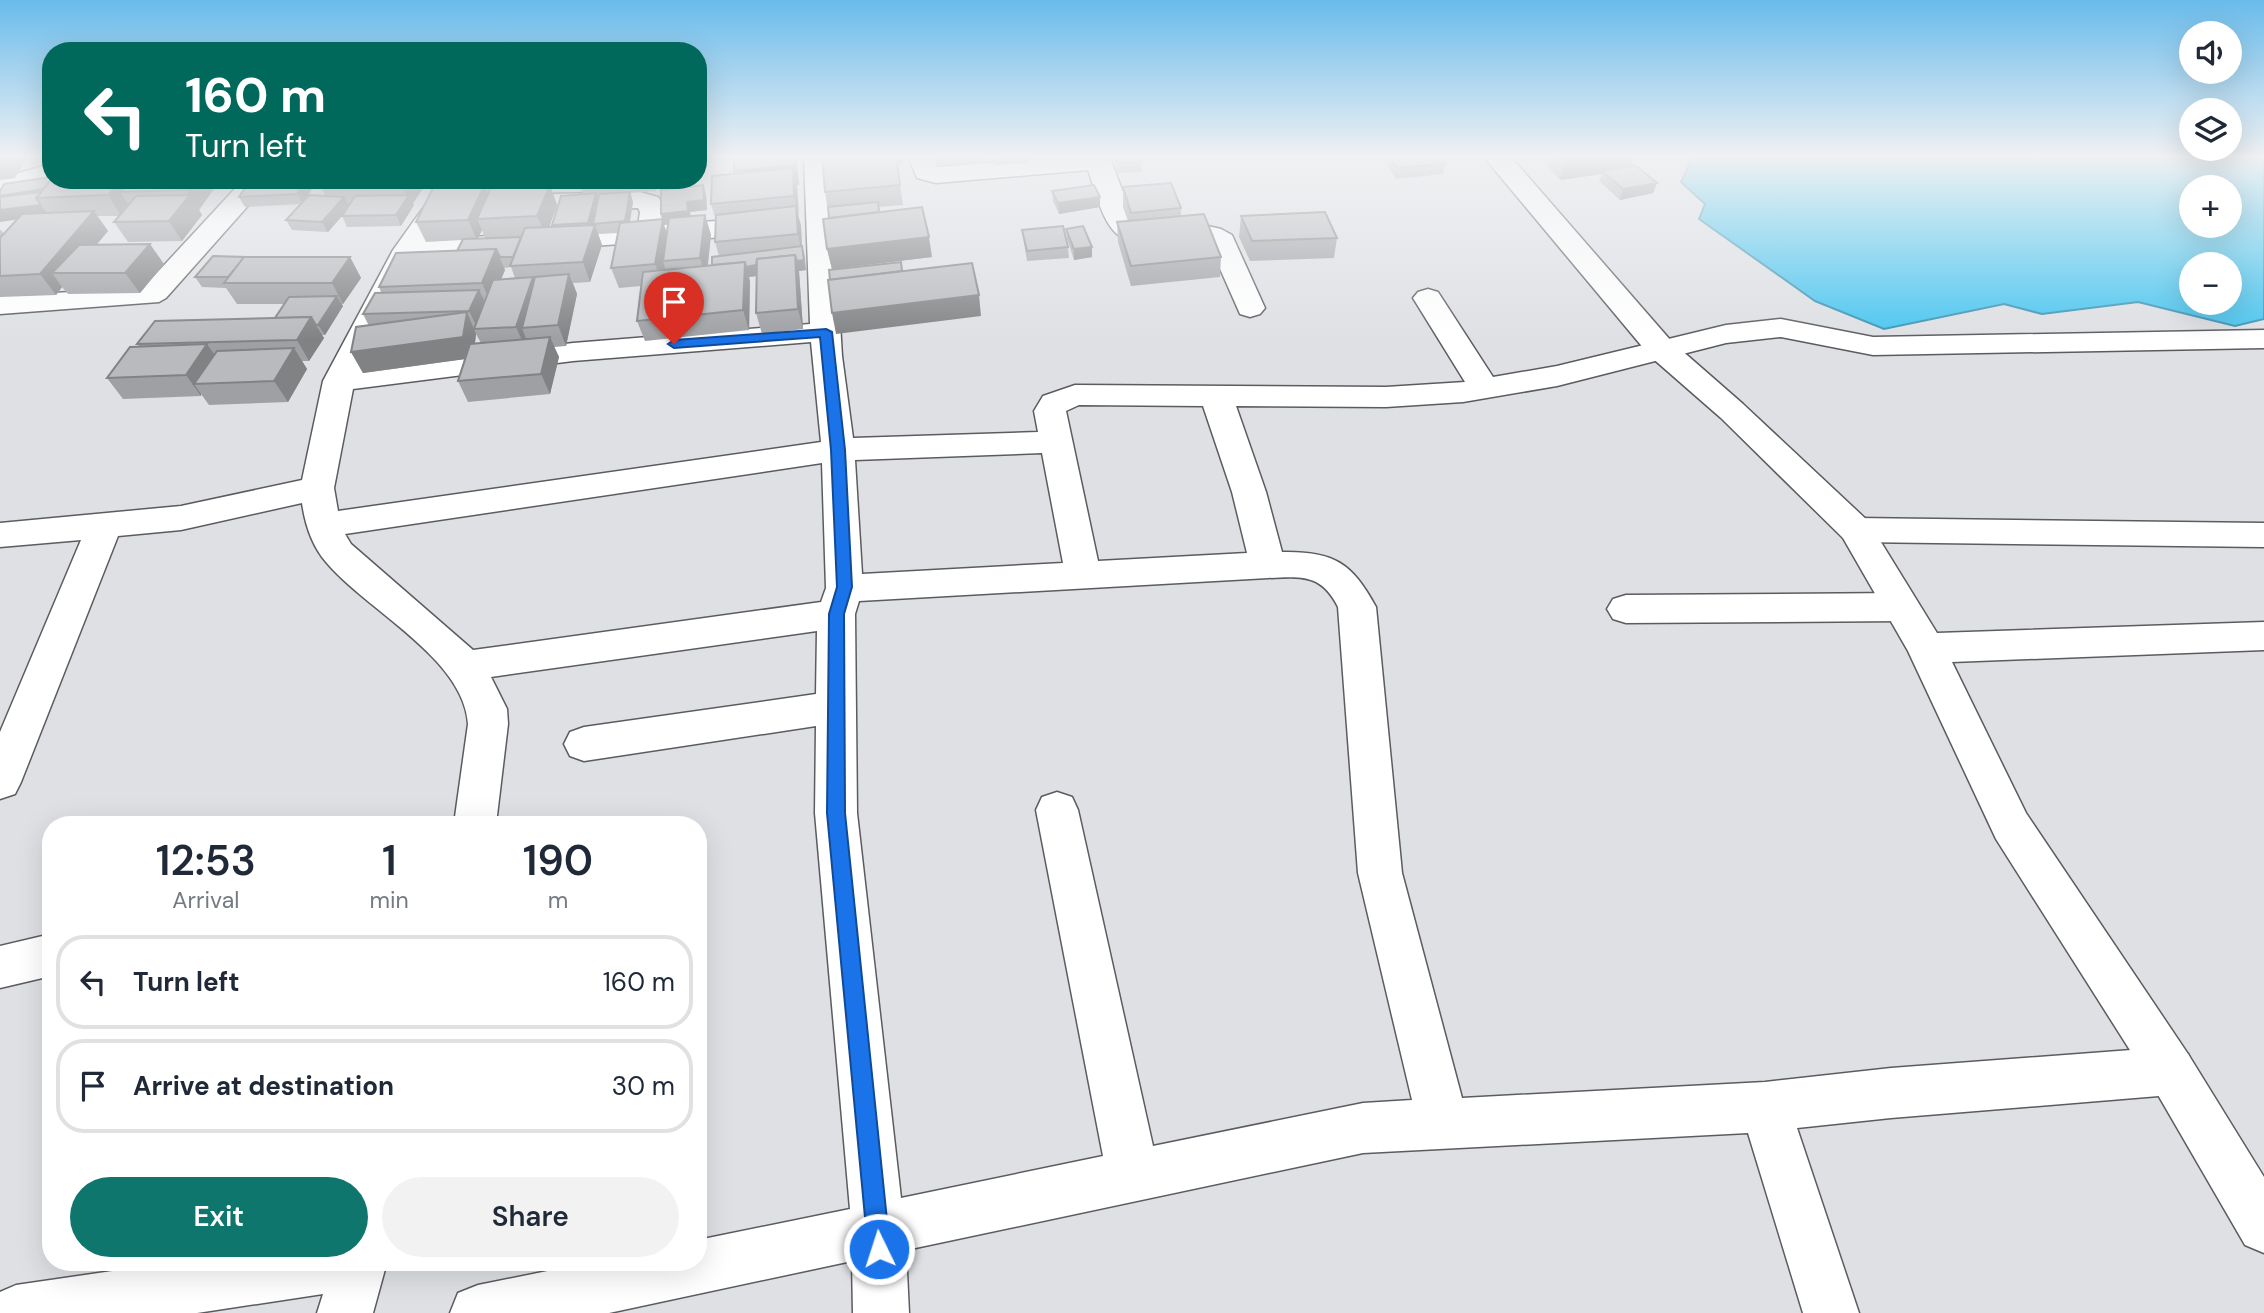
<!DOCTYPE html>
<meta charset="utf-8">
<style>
:root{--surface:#fff;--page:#f2f2f3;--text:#1f2937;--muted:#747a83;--line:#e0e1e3;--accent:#0f766e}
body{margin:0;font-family:"DM Sans",sans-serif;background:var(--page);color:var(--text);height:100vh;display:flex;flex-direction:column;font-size:26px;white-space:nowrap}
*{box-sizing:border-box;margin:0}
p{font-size:23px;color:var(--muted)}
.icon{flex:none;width:38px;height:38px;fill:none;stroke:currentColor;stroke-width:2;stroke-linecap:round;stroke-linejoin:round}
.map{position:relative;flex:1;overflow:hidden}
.side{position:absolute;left:42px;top:816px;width:665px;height:455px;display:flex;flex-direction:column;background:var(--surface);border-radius:28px;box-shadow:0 7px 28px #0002}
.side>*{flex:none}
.hud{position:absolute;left:42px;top:42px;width:665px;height:147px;border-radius:28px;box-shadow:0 7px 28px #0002;background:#00695c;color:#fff;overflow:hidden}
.buttons{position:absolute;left:2179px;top:21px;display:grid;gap:14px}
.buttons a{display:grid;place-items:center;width:63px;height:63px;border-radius:50%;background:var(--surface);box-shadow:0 7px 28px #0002;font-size:35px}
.pin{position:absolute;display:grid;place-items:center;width:60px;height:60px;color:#fff;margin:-72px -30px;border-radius:50% 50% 50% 0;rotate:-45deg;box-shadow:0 0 7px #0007}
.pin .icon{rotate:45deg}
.me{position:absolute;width:77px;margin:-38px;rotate:356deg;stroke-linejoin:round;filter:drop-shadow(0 0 5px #0008)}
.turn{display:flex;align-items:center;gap:24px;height:147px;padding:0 28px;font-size:32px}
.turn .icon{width:91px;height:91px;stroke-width:2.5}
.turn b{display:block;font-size:49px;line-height:60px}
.eta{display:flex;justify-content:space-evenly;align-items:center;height:119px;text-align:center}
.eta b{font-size:42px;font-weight:600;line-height:49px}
.button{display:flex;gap:14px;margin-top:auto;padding:14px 28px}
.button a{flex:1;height:80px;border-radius:42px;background:var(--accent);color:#fff;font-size:28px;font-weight:600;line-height:80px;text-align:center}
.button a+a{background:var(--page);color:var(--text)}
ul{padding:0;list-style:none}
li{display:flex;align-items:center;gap:21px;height:94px;margin:0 14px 10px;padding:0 14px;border:4px solid var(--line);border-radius:28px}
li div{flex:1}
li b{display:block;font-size:26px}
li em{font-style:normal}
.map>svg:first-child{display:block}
.water{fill:#4ac6f0;stroke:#3e95b3;stroke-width:2;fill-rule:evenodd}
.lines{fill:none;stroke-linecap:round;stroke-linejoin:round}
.minor-casing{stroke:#5b5c60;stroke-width:3}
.tertiary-casing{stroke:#5b5c60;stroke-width:3}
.minor{fill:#fff;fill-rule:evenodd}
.tertiary{fill:#fff;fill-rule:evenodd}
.wall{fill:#9ea0a3;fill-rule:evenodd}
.shaded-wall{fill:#818284}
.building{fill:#b8babd;stroke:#818284;stroke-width:2}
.route{fill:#1a73e8;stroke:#114b97;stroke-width:2}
</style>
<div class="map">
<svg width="2264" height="1313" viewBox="0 0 2264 1313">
<rect width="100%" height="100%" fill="#dee0e4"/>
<path class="water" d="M 1693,156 L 2264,156 L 2264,319 L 2235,326 L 2138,302 L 2042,314 L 2004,304 L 1884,329 L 1815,301 L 1699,219 L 1705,204 L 1681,182 ZM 2191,187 L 2230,187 L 2230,226 L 2191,226 ZM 2191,264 L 2230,264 L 2230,303 L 2191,303 Z"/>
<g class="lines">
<defs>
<g id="minor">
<path d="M 804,156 L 830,156 L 842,356 L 853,438 L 1038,432 L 1034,411 L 1043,396 L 1075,385 L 1386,387 L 1465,382 L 1413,298 L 1418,292 L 1428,289 L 1438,292 L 1493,377 L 1557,366 L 1726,325 L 1781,319 L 1873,337 L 2264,330 L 2264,348 L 1873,355 L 1781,337 L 1726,343 L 1557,386 L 1463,402 L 1386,407 L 1236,406 L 1266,492 L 1282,552 C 1334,551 1352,563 1376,607 L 1402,873 L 1462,1098 L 1765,1082 L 1891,1068 L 2171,1047 L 2188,1054 L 2196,1071 L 2188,1088 L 2171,1095 L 1891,1118 L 1797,1128 L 1859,1313 L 1803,1313 L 1748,1133 L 1363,1153 L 906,1250 L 909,1313 L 853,1313 L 852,1261 L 609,1313 L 450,1313 L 458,1293 L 478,1285 L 592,1262 L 698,1262 L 698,1240 L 850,1209 L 815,813 L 816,726 L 584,761 L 570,756 L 564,744 L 570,732 L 584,727 L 816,694 L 817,631 L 491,677 L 507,709 L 508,724 L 496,824 L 454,824 L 468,724 C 464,658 366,610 326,562 C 312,546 305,524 302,503 L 181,530 L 118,536 L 21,782 L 15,794 L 0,799 L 0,732 L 81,540 L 0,547 L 0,523 L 181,506 L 302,480 L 323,381 L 393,250 L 443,180 L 470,180 L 428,240 L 638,226 L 640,212 L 638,208 L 505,211 L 496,209 L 492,203 L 496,197 L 505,195 L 640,192 L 658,197 L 668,212 L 666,224 L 768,218 L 778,220 L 782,226 L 778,232 L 768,234 L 417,258 L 361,368 L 573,343 L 810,324 ZM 811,342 L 821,442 L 338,511 L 334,488 L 353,389 L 573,361 ZM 1079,405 L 1203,406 L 1232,492 L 1247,553 L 1098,561 L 1066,411 ZM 1042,453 L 1063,563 L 862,574 L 855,460 ZM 822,463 L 826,588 L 821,602 L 473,650 L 351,544 L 345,534 ZM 1268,578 C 1301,577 1321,573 1338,607 L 1358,873 L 1412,1100 L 1363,1103 L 1153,1146 L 1078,810 L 1072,797 L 1057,792 L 1042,797 L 1036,810 L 1103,1156 L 901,1198 L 857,813 L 855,614 L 859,601 Z"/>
<path d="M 908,156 L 934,156 L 937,167 L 1072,156 L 1109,156 L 1135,223 L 1143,228 L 1199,224 L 1221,229 L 1232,235 L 1265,308 L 1260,314 L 1250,317 L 1240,314 L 1210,246 L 1203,242 C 1188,240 1174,244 1159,245 C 1105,249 1103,211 1088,170 L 936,183 L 917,178 Z"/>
<polygon points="51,164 51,180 0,194 0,178"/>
<polygon points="243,180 271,180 166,298 159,302 0,314 0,296 143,288"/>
<polygon points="1856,518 2264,523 2264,547 1856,542 1844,539 1838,530 1844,521"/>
<polygon points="1901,593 1914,597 1920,607 1914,617 1901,621 1626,623 1613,619 1607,609 1613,599 1626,595"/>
<polygon points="51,934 51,976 0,988 0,946"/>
<polygon points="174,1262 387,1262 373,1313 317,1313 323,1294 197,1313 0,1313 0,1292 16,1285"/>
</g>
<polygon id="tertiary" points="1483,156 1510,156 1672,342 1743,404 1868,521 1937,633 2264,622 2264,650 1952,662 2026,813 2188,1054 2264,1177 2264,1253 2245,1245 2154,1088 1996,839 1908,651 1843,538 1721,418 1650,356"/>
</defs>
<use href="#minor" class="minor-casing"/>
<use href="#tertiary" class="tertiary-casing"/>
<use href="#minor" class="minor"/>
<use href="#tertiary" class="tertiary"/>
</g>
<g class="wall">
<polygon points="822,156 901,156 903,165 897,165 903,205 878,207 879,212 932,257 832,269 827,249 829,218 825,192"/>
<polygon points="934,156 990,156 990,162 936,166"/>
<polygon points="993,156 1030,156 1030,163 994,165"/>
<polygon points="1037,156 1080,156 1080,158 1038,159"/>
<polygon points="1114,156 1141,156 1142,172 1117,173"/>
<polygon points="1389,156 1440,156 1445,164 1443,174 1396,179 1387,165"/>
<polygon points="1501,156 1540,156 1502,158"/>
<polygon points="1547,156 1634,156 1631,165 1657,183 1653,193 1620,200 1599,181 1602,174 1560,180 1545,163"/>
<path d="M 797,162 L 799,185 L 797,185 L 798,216 L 801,226 L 802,246 L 805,257 L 806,270 L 799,271 L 803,329 L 762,334 L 756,313 L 756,276 L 749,277 L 750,282 L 749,330 L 645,341 L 637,321 L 641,286 L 619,288 L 611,268 L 618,233 L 598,234 L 602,245 L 590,282 L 573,283 L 577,294 L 566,346 L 554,347 L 559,357 L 550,394 L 468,402 L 458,381 L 465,359 L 363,373 L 351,352 L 369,326 L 363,314 L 381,292 L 379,287 L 457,251 L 462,240 L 426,242 L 416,222 L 452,188 L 448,180 L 535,180 L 531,186 L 550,185 L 557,205 L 549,227 L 552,227 L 552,225 L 583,194 L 578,180 L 657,180 L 656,191 L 630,193 L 633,202 L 630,222 L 662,219 L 661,214 L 703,185 L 706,195 L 707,210 L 690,212 L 691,216 L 705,215 L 711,235 L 708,265 L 712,265 L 719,256 L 715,242 L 716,221 L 711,204 L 735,174 L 734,171 ZM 668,224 L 667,233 L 664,225 ZM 482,230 L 485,238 L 478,238 ZM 511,267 L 515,278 L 501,279 L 505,270 L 504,268 ZM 476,334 L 481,343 L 475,343 Z"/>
<polygon points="322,180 427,180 423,184 424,187 413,203 414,205 401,226 347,227 342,216 343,214 328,232 292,230 286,220 301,204 245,207 239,197 313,187 306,198 326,196 319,184"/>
<polygon points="218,183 199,210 202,215 182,241 128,242 114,222 120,216 97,216 108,231 97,244 164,264 140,293 68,294 62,287 56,295 0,297 0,230 1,230 4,234 17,219 0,191"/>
<polygon points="1123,187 1181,208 1181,216 1221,257 1220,277 1131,286 1118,242 1117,222 1128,221 1123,207"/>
<polygon points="1052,191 1100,207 1059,214 1053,201"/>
<polygon points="1241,216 1337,238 1334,258 1250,261 1239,237"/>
<polygon points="1066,229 1092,247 1092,257 1074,260 1067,239"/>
<polygon points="1022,230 1068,247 1069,258 1027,261"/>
<polygon points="246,257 350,257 361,278 343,304 341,304 343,306 325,335 322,335 324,338 309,361 302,361 307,369 288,402 209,405 201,394 201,396 123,399 107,378 139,346 137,344 275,318 285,304 237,304 226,288 202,287 195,277"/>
</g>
<g class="shaded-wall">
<polygon points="2,156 28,156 15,178 0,180 0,158"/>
<polygon points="796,156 799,185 797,185 799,216 794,196 739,191 734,171"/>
<polygon points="1592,156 1634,156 1630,170 1602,171 1602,174 1560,180 1566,160"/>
<polygon points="120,180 150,180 120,192 129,206 121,216 108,195"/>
<polygon points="193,180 216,180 218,183 199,210 202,215 182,241 169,221 189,195 186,190"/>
<polygon points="306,180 309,180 313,187 303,204 297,194"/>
<polygon points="405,180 421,180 424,187 413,203 414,205 401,226 396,215 408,197 402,184"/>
<polygon points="511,180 535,180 519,200"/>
<polygon points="653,180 657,180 656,191"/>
<polygon points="1657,183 1653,193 1620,200 1623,189"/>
<polygon points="550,185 557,205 546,236 537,216"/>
<polygon points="703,185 706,195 707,210 690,212 691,221 664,225 669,239 663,261 665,268 662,284 655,264 662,219 661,214 687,202"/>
<polygon points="68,186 63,198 63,197 0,199 0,196"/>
<polygon points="484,186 493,206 477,219 482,230 477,240 468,220"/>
<polygon points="630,192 633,202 628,232 625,221"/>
<polygon points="596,193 600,204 592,233 588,223"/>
<polygon points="344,197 350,207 328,232 322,222"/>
<polygon points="1100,197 1100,207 1059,214 1058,203"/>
<polygon points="41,205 48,215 0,222 0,210"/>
<polygon points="796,206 801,226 802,254 798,234"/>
<polygon points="94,211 108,231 73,273 52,273 62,287 56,295 40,274"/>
<polygon points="705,215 711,235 706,279 700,258"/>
<polygon points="595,225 602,245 590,282 583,262"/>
<polygon points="929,237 932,257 832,269 827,249"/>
<polygon points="150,244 164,264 140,293 125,273"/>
<polygon points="802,246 806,270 799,271 803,329 798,309 796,271 749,277 750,282 749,330 743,310 745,262"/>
<polygon points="1092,247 1092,257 1074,260 1074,249"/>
<polygon points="496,249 505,270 491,304 482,283"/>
<polygon points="350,257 361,278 343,304 332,283"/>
<polygon points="569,274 577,294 566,346 558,325"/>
<polygon points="533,277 542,298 522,328 527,341 525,347 516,327"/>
<polygon points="479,290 489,310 478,329 469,311"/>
<polygon points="979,295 981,316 836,334 832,313"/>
<polygon points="337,296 343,306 325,335 318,325"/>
<polygon points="467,312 476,334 473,358 363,373 351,352"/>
<polygon points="311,317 324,338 309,361 297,340"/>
<polygon points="550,337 559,357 550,394 541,374"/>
<polygon points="207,344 221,364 194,384 201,394 201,396 186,375"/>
<polygon points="294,348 307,369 288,402 274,381"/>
</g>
<g class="building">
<polygon points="734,156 794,156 795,165 734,171"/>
<polygon points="822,156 896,156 900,185 825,192"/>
<polygon points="1116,156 1141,156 1142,162 1117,163"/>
<polygon points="1390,156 1440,156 1445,164 1397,168"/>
<polygon points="1562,156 1592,156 1566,160"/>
<polygon points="1635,165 1657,183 1623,189 1602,171"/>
<polygon points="793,168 794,196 711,204 712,176"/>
<polygon points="51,177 51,180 43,189 0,196 0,191 4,184"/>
<polygon points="51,180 120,180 108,195 36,198"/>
<polygon points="131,180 193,180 186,190 120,192"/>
<polygon points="250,180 306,180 297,194 239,197"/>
<polygon points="322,180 405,180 402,184 319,184"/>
<polygon points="1171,183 1181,208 1131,213 1123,187"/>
<polygon points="550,185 537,216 477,219 491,187"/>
<polygon points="703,185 704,200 687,202 688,211 661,214 661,190"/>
<polygon points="1094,185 1100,197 1058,203 1052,191"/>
<polygon points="484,186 468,220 416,222 433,188"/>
<polygon points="41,192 36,198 41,205 0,210 0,197"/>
<polygon points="630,192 625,221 593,224 599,194"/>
<polygon points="596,193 588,223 552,225 561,196"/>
<polygon points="190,195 169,221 114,222 136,196"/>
<polygon points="309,195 344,197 322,222 286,220"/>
<polygon points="409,195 396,215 342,216 355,196"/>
<polygon points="878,202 879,212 829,218 828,207"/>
<polygon points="796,206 798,234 715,242 716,215"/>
<polygon points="922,207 929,237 827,249 823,219"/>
<polygon points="94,211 40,274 0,276 0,238 22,214"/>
<polygon points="1325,212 1337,238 1252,241 1241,216"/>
<polygon points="1204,214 1221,257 1131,266 1117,222"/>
<polygon points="705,215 700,258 663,261 669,218"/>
<polygon points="663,219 655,264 611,268 620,223"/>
<polygon points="595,225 583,262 510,266 525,228"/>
<polygon points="1063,226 1068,247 1027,251 1022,230"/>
<polygon points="1083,226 1092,247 1074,249 1066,229"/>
<polygon points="521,237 513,257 500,257 496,249 457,251 463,239"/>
<polygon points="150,244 125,273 52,273 79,245"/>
<polygon points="802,246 804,260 797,261 795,255 757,259 756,265 746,267 745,262 712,265 712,257"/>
<polygon points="496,249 482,283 379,287 396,253"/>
<polygon points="795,255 798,309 756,313 757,259"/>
<polygon points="213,256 246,257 228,277 195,277"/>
<polygon points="244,257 350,257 332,283 224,283"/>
<polygon points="745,262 743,310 637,321 643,272"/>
<polygon points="901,262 902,271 830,280 829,270"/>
<polygon points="972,263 979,295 832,313 828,280"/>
<polygon points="569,274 558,325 522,328 535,277"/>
<polygon points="533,277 516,327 474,329 493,280"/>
<polygon points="479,290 469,311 363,314 375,293"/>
<polygon points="337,296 318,325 316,325 311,317 275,318 289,297"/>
<polygon points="467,312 463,337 351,352 356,327"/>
<polygon points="311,317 297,340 137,344 155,321"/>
<polygon points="550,337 541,374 458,381 470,344"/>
<polygon points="207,344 186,375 107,378 130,347"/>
<polygon points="294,348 274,381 194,384 217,351"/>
</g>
<linearGradient id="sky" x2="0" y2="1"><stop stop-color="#69bbeb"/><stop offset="0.46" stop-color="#f0f1f3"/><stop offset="1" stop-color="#f0f1f3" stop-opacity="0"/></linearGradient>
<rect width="2264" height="340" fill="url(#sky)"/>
<polygon class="route" points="826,329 832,332 845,450 852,587 844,614 845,813 890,1249 887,1257 879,1260 871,1257 868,1249 827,813 829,614 837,587 831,450 820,337 674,348 668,344 674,340"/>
</svg>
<div class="buttons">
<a><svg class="icon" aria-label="sound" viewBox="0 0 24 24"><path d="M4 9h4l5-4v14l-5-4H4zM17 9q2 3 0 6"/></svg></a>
<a><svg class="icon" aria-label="layers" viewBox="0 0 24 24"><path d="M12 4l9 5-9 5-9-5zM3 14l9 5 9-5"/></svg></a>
<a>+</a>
<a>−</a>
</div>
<div class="pin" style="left:674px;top:344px;background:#d93025"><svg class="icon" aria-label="arrive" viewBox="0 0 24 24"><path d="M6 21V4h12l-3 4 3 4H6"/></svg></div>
<svg class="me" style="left:879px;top:1249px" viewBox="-20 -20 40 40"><circle r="17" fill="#1a73e8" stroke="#fff" stroke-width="3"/><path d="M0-11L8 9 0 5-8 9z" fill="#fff"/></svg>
<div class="hud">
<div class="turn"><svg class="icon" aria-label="left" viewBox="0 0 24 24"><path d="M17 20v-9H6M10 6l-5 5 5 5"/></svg><div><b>160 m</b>Turn left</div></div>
</div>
<section class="side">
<div class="eta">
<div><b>12:53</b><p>Arrival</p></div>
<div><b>1</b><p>min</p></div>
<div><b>190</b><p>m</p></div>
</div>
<ul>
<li><svg class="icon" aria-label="left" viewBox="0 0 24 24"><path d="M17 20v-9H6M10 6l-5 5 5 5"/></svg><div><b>Turn left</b></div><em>160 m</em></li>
<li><svg class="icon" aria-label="arrive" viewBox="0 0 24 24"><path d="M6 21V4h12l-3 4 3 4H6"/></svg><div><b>Arrive at destination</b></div><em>30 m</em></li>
</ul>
<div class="button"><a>Exit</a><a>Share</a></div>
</section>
</div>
